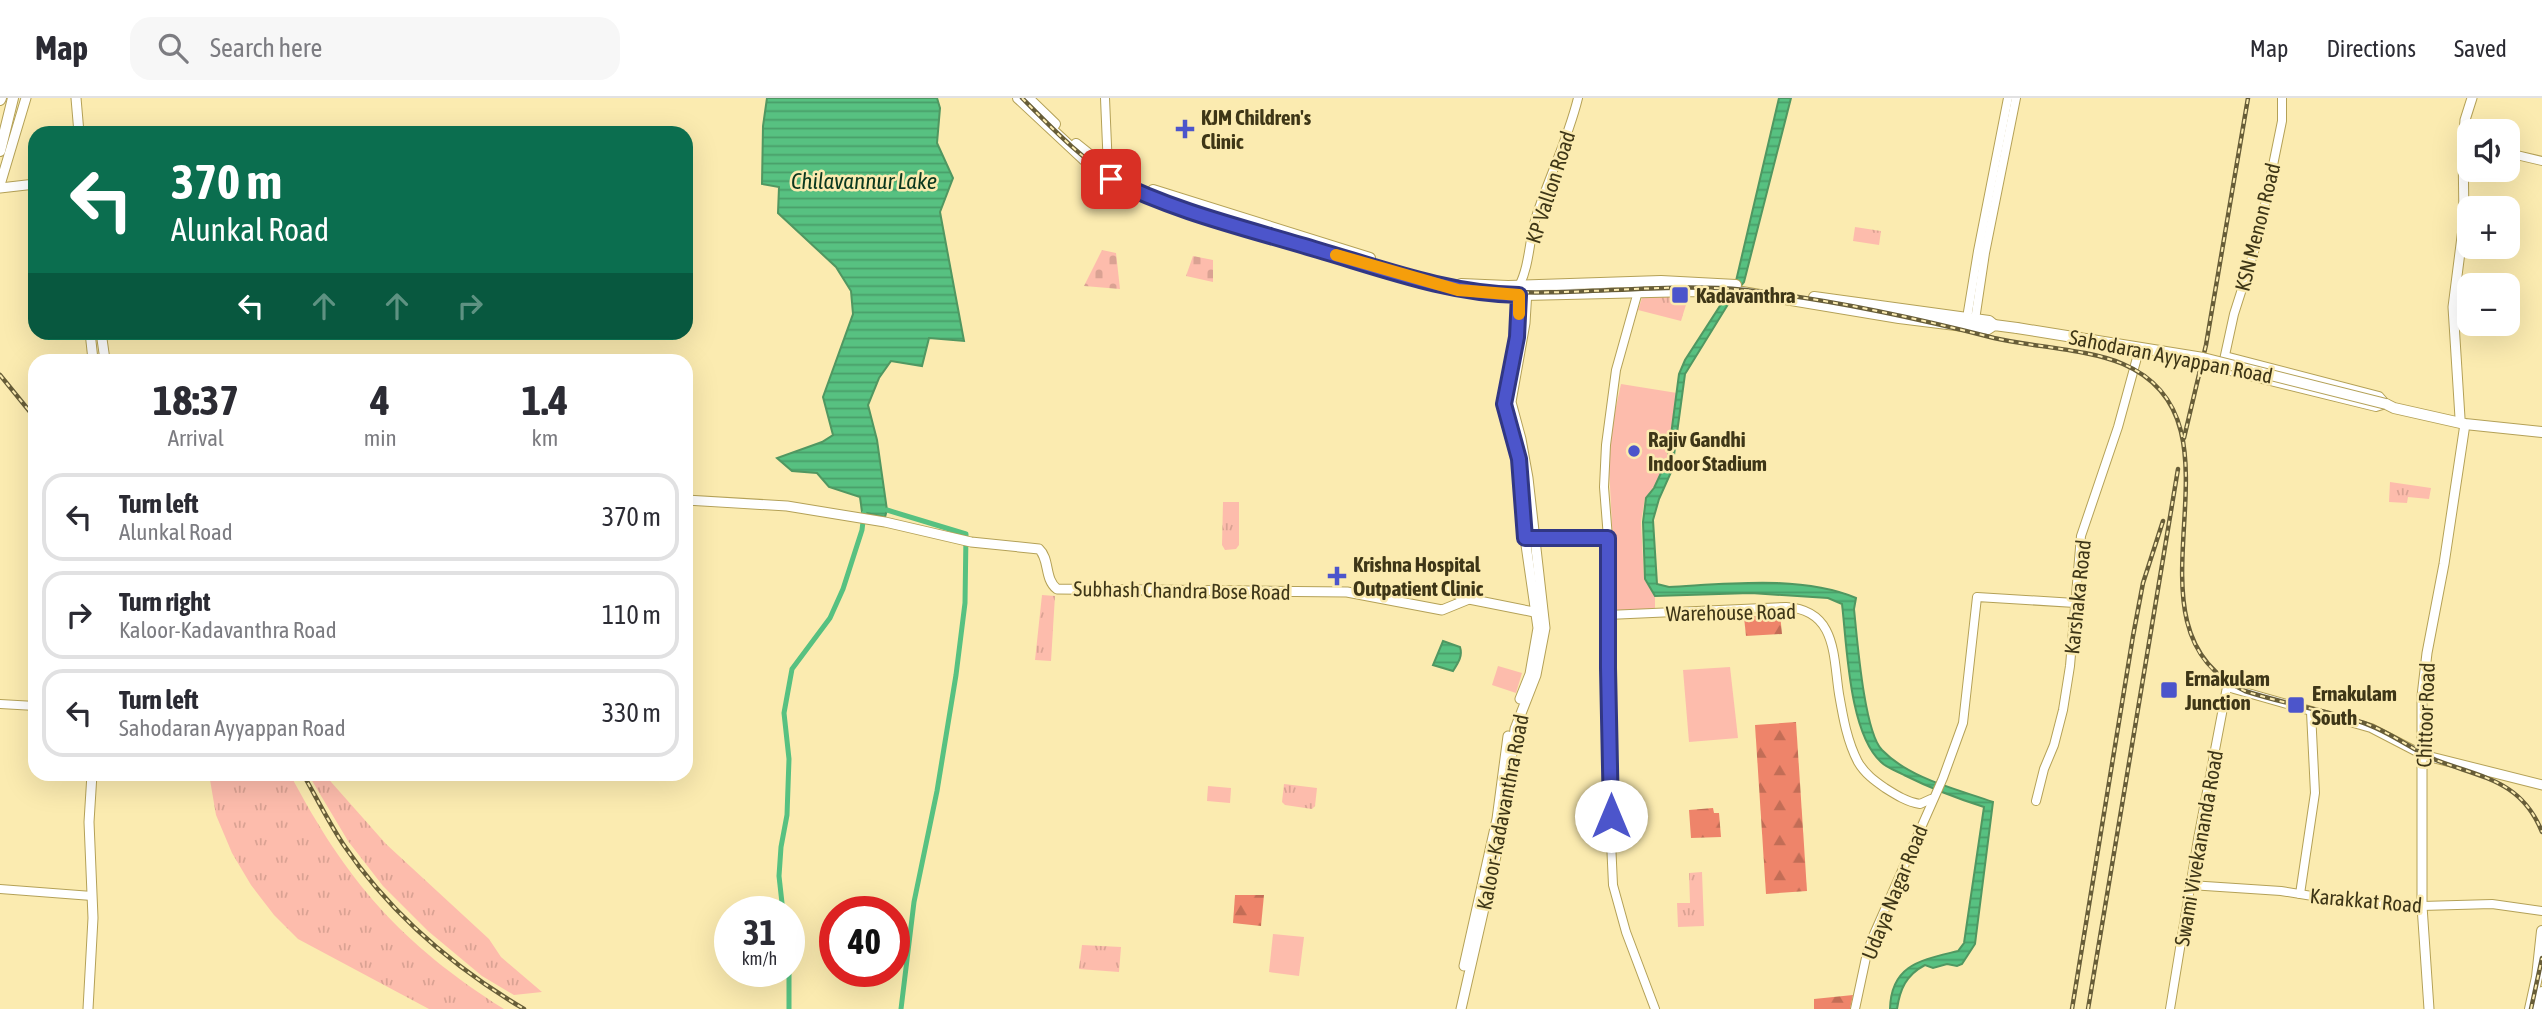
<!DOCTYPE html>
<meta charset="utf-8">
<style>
:root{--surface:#fff;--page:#f7f7f7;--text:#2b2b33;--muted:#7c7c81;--line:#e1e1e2}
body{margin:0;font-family:"Asap Condensed",sans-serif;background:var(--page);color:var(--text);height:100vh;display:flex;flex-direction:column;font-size:26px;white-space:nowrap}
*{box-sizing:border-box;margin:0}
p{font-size:23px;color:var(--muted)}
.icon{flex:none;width:38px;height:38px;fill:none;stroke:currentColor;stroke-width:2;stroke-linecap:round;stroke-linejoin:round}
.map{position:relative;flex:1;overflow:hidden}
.side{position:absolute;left:28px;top:256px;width:665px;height:427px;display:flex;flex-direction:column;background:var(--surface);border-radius:21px;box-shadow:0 7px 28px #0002}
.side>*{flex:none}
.banner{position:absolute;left:28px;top:28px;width:665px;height:214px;border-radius:21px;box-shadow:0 7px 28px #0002;background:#0b6e4f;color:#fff;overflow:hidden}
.controls{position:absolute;left:2457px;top:21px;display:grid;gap:14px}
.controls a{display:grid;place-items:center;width:63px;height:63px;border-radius:14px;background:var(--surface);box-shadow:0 7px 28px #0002;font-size:35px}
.speed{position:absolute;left:714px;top:798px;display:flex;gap:14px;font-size:35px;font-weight:700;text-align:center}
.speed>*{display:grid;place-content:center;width:91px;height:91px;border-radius:50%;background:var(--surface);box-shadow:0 7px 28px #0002;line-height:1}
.speed small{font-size:18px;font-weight:400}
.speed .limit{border:10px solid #d22;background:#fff;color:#111}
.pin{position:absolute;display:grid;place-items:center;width:60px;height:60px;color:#fff;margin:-30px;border-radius:14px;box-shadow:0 4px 10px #0006}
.me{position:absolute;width:77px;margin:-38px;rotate:0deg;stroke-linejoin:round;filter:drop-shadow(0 0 5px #0008)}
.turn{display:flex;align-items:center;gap:24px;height:147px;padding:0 28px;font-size:32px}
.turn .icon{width:91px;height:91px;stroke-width:2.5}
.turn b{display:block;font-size:49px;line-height:60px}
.lanes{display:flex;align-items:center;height:66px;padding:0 28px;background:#0003;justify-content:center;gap:35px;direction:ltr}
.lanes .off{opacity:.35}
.eta{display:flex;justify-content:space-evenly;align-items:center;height:119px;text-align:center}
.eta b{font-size:42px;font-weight:700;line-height:49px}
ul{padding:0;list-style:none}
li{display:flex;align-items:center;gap:21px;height:88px;margin:0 14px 10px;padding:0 14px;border:4px solid var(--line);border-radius:21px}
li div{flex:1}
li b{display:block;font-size:26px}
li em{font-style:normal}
header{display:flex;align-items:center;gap:42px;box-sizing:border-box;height:98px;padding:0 35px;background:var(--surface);border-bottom:2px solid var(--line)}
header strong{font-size:33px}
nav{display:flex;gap:38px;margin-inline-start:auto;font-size:24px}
.search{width:490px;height:63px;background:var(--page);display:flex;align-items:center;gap:18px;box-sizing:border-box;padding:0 24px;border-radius:21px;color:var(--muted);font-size:26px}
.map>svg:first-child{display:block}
.grass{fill:url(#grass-tufts)}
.forest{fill:url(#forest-firs)}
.cemetery{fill:url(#cemetery-stones)}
.garden{fill:#fdbcac}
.water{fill:url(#water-rules);stroke:#509761;stroke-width:2}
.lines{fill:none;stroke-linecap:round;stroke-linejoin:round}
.canal{stroke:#57c181;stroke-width:5}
.tertiary-casing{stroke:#b4a157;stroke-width:10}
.secondary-casing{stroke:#b4a157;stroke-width:11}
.primary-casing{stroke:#b4a157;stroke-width:12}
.trunk-casing{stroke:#b4a157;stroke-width:12}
.tertiary{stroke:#fff;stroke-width:8}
.secondary{stroke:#fff;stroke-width:9}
.primary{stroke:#fff;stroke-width:10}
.trunk{stroke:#fff;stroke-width:10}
.rail-casing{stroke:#675d38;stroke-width:4.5}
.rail{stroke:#fbebb0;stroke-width:2;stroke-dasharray:5;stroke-linecap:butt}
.primary-bridge-casing{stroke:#b4a157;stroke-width:12;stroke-linecap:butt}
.primary-bridge{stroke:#fff;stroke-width:10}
.route-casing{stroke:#313784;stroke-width:18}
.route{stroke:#4c55cb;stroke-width:12}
.slow{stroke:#f59e0b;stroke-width:12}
.poi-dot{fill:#4c55cb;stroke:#fbebb0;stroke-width:2.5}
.labels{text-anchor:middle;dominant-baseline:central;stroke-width:5;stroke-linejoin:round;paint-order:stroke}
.poi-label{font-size:21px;font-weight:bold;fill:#3e3617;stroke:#fbebb0;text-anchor:start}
.street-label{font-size:21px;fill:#3e3617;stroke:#fbebb0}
.water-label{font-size:23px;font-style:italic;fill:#0a371e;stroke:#fbebb0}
</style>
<header>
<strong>Map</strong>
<div class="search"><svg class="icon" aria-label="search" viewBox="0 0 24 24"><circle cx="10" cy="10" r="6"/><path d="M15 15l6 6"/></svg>Search here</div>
<nav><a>Map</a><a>Directions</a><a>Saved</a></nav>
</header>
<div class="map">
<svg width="2542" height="911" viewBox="0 0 2542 911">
<defs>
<pattern id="grass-tufts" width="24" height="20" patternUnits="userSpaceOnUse" patternTransform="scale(1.75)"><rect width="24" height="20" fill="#fdbcac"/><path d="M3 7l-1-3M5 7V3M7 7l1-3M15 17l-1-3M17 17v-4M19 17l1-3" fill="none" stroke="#daa293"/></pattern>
<pattern id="forest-firs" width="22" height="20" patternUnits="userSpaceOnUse" patternTransform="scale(1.75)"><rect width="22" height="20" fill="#ee846a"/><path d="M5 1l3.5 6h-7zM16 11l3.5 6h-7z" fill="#c26d56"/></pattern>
<pattern id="cemetery-stones" width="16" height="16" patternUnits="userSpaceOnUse" patternTransform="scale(1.75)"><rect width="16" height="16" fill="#fdbcac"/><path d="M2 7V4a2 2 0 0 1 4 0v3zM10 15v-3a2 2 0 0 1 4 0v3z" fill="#daa293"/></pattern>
<pattern id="water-rules" width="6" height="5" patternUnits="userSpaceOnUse" patternTransform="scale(1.75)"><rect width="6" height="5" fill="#57c181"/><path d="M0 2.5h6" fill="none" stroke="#499e69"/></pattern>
</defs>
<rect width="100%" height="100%" fill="#fbebb0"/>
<g class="grass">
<polygon points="1855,129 1881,133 1879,147 1853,143"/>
<polygon points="1643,197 1689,197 1681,223 1638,212"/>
<polygon points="2390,384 2431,390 2429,401 2408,399 2407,405 2389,404"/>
<polygon points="1223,404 1239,404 1239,447 1236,451 1225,452 1222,447"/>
<polygon points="1042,497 1055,498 1051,563 1035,562"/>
<path d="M 209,676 L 290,676 C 346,783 401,846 504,911 L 429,911 L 298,841 L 274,817 L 251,787 L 232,755 L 216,717 Z"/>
<polygon points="308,676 324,676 386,746 489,841 501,859 542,894 514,897 482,878 428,833 383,788 348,743"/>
<polygon points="1284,686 1317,690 1315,708 1312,711 1285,707 1282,704"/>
<polygon points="1702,774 1704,828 1678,829 1677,805 1690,805 1689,775"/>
<polygon points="1082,847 1121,849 1119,874 1079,871"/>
</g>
<g class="forest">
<polygon points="1780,516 1782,536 1746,538 1744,519"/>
<polygon points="1796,624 1807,793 1766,796 1755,627"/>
<polygon points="1713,710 1714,715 1719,715 1721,739 1691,740 1689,712"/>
<polygon points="1235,797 1264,797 1261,828 1233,825"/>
<polygon points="1853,897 1850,911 1814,911 1814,901"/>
</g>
<g class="cemetery">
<polygon points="1102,152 1116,155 1120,191 1084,188"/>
<polygon points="1193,158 1213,162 1213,184 1186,178"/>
</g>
<g class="garden">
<polygon points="1621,286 1677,295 1668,359 1654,389 1645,400 1641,424 1644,481 1655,499 1655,512 1612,514 1613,445 1609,370 1612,327"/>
<polygon points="1498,568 1522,575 1516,595 1492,587"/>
<polygon points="1730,569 1738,640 1689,644 1683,572"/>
<polygon points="1208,688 1231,690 1230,705 1207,703"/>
<polygon points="1273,836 1304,839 1299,878 1269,874"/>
</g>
<g class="water">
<polygon points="767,0 937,0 940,10 937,45 953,80 940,114 964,243 929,240 922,268 891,263 879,280 868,307 877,342 887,412 885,419 862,414 860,399 829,389 817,375 792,373 777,360 822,344 833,337 823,299 853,216 851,193 836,169 778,115 779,89 762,86 763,28"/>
<path d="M 1779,0 L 1791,0 L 1744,184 L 1735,195 L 1685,276 L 1672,372 L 1659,401 L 1653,422 L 1657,486 L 1669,489 C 1727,486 1801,477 1856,500 L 1854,511 C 1857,539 1864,634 1882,652 C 1910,681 1957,691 1993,704 L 1975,846 L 1962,866 L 1957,868 L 1947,866 L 1933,870 L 1925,867 C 1906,877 1900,891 1897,911 L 1890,911 C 1891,866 1922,862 1958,853 L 1964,845 L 1984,709 C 1956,700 1930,690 1904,677 C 1897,673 1887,670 1881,664 C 1849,635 1847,548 1842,506 L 1828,500 L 1751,495 L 1655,498 L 1645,481 L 1643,424 L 1646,400 L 1654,390 L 1668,360 L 1679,276 L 1685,262 L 1736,183 Z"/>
<path d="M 1443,543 L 1460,549 C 1463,558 1458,565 1453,573 L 1433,567 Z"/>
</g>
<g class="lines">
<g class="canal">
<polyline points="887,412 966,436 965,505 956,577 937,693 914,804 901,911"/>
<polyline points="783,814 779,778 781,749 787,717 789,661 784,615 792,571 830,520 843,491 862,432 864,415"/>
<polyline points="789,911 789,873"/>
</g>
<defs>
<g id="tertiary">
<polyline points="1105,0 1108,71"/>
<polyline points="2508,55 2542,63"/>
<path d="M 1519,188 C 1530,167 1529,141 1536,119 C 1549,79 1568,41 1578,0"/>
<polyline points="1639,190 1616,272 1606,347 1604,389 1608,440 1611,743 1613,787 1626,834 1655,911"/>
<polyline points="1967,220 1978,153 2008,0"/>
<polyline points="1975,222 1985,155 2016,0"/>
<polyline points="2225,258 2379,298 2386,306 2376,309 2222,271 2234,216 2258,141 2282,23 2282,0"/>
<polyline points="1533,440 1608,440"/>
<path d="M 1608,517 L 1786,509 C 1837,512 1833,558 1839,596 C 1843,619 1847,643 1858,664 C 1865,676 1875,683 1885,690 C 1896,697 1907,704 1920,706 L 1931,701"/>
<polyline points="0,606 35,608"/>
<polyline points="2036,703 2044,671 2054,647 2063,612 2070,568 2081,438 2118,329 2138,256"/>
<polyline points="2190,787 2281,793 2349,804 2422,808 2492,806 2542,813"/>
<polyline points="0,791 92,798"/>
<polyline points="2300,796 2315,695 2311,614"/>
<polyline points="1855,911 1867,855 1874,836 1943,680 1963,625 1977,499 2075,505"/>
<polyline points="2170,911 2198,741 2227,589 2371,630 2423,657"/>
</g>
<g id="secondary">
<polyline points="76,0 79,35"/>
<polyline points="0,87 26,0"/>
<polyline points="0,90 35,86"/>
<polyline points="90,234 93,262"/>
<polyline points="101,234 105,262"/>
<polyline points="1518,238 1519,197"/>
<polyline points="1509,275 1504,306 1514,336"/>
<polyline points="2460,320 2453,209 2464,123 2463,47 2465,22 2472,0"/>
<path d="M 686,402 L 787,408 L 885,424 L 971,444 L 1039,451 C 1050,461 1044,481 1057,491 L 1347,494 L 1442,512 L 1469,501"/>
<polyline points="1447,492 1469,501 1539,515"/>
<polyline points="1520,601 1530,576 1538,530 1525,440 1520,367"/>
<polyline points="2423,657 2542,687"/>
<polyline points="1464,868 1497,721 1508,638"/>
<polyline points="88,911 93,820 89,724 92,676"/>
<polyline points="1461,911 1503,727 1515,631 1536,577 1545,530 1528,380 1521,341 1511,304 1525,225 1527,192"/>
<polyline points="2429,911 2422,808 2422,598 2427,555 2444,466 2465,326"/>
</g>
<g id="primary">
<polyline points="1018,0 1091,68 1126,89 1193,113 1272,138 1458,192 1519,197 1693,193 1742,194 1899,220 1988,231 1994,227 2017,230"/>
<polyline points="1028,0 1055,26"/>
<polyline points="1076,46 1111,74"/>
<polyline points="1153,92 1370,160"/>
<polyline points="1461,186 1508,188 1661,183 1736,187"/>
<polyline points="1814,199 1989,223 1994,227"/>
<polyline points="2386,306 2394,310 2465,326 2542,334"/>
<polyline points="2530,911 2537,879 2542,833"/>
<polyline points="2538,911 2542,894"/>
</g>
<g id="trunk">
<polyline points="0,2 1,0"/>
<polyline points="0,53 13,0"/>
</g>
</defs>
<use href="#tertiary" class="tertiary-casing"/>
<use href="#secondary" class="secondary-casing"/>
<use href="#primary" class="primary-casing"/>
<use href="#trunk" class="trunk-casing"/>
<use href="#tertiary" class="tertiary"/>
<use href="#secondary" class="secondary"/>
<use href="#primary" class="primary"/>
<use href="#trunk" class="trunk"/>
<defs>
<g id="rail">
<path d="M 1022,0 C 1051,29 1080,60 1115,81 C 1151,102 1198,111 1238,124 C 1278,136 1317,148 1356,160 C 1400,173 1444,190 1491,193 C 1575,199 1660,184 1745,192 C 1829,201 1912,219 1994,240 C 2033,249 2088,251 2123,266 C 2261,325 2107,530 2245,593 C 2284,606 2325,612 2364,625 C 2390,634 2411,651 2436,662 C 2482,680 2521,682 2542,734"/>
<polyline points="0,277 35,320"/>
<polyline points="2184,340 2206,247 2248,0"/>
<path d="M 303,676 C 316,699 328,723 343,746 C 389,814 453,869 524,911"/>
<polyline points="2072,911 2133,538 2143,485 2163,423"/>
<polyline points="2088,911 2178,371"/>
<polyline points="2531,911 2542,860"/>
</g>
</defs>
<use href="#rail" class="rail-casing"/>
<use href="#rail" class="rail"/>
<defs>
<polyline id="primary-bridge" points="2017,230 2203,260 2386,306"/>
</defs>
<use href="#primary-bridge" class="primary-bridge-casing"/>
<use href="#primary-bridge" class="primary-bridge"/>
</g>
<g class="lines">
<defs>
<path id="route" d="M 1111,81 C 1175,114 1249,131 1318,152 C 1383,171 1450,196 1519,197 L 1517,239 L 1504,306 L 1519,361 L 1525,440 L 1608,440 L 1608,570 L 1611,718"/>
</defs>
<use href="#route" class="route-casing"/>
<use href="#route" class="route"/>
<polyline class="slow" points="1336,157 1458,192 1519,197 1519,216"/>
</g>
<g class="poi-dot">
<path d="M1181.5 20.5h7v7h7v7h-7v7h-7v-7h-7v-7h7z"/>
<rect x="1671" y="188" width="18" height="18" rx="3.5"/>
<circle cx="1634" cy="353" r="7"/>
<path d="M1333.5 467.5h7v7h7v7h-7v7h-7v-7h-7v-7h7z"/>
<rect x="2160" y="583" width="18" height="18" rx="3.5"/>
<rect x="2287" y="598" width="18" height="18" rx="3.5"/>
</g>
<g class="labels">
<g class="poi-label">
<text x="1201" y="19">KJM Children's<tspan x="1201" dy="24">Clinic</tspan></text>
<text x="1696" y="197">Kadavanthra</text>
<text x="1648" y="341">Rajiv Gandhi<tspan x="1648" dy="24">Indoor Stadium</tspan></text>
<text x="1353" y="466">Krishna Hospital<tspan x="1353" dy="24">Outpatient Clinic</tspan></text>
<text x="2185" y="580">Ernakulam<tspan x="2185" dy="24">Junction</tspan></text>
<text x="2312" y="595">Ernakulam<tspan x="2312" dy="24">South</tspan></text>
</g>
<g class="street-label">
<text transform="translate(1550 89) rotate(-72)">KP Vallon Road</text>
<text transform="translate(2257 129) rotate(-76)">KSN Menon Road</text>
<text transform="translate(2171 258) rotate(11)">Sahodaran Ayyappan Road</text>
<text transform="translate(1182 492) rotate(1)">Subhash Chandra Bose Road</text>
<text transform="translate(2077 499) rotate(-84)">Karshaka Road</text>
<text transform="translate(1731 514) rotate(-1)">Warehouse Road</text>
<text transform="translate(2425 617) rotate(-88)">Chittoor Road</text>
<text transform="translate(1502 714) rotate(-79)">Kaloor-Kadavanthra Road</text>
<text transform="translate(2198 750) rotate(-80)">Swami Vivekananda Road</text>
<text transform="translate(1894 794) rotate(-68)">Udaya Nagar Road</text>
<text transform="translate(2366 802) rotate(5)">Karakkat Road</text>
</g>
<g class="water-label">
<text x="864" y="83">Chilavannur Lake</text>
</g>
</g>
</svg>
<div class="controls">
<a><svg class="icon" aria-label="sound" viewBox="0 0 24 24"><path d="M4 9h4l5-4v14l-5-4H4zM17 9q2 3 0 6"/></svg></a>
<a>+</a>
<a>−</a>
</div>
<div class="speed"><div>31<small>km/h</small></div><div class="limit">40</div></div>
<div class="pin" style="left:1111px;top:81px;background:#d93025"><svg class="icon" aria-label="arrive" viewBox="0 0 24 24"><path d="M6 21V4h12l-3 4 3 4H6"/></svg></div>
<svg class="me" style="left:1611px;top:718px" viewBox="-20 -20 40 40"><circle r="19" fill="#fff"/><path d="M0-13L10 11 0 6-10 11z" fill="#4c55cb"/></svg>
<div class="banner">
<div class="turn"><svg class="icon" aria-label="left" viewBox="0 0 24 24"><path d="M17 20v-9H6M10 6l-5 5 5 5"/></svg><div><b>370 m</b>Alunkal Road</div></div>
<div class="lanes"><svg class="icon" aria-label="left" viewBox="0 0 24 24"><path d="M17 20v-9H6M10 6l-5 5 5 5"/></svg><svg class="icon off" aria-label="ahead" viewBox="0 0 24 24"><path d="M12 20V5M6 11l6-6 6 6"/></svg><svg class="icon off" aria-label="ahead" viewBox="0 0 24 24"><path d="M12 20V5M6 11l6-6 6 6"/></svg><svg class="icon off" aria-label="right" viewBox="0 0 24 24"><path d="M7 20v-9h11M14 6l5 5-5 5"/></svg></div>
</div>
<section class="side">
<div class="eta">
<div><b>18:37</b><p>Arrival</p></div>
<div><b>4</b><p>min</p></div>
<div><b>1.4</b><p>km</p></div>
</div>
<ul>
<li><svg class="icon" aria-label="left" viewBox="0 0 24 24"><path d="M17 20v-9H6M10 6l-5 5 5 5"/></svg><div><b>Turn left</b><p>Alunkal Road</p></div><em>370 m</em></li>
<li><svg class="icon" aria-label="right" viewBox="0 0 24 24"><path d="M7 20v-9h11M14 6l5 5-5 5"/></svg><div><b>Turn right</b><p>Kaloor-Kadavanthra Road</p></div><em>110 m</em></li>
<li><svg class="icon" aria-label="left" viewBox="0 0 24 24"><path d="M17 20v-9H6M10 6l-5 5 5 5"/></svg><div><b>Turn left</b><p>Sahodaran Ayyappan Road</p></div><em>330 m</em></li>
</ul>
</section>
</div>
